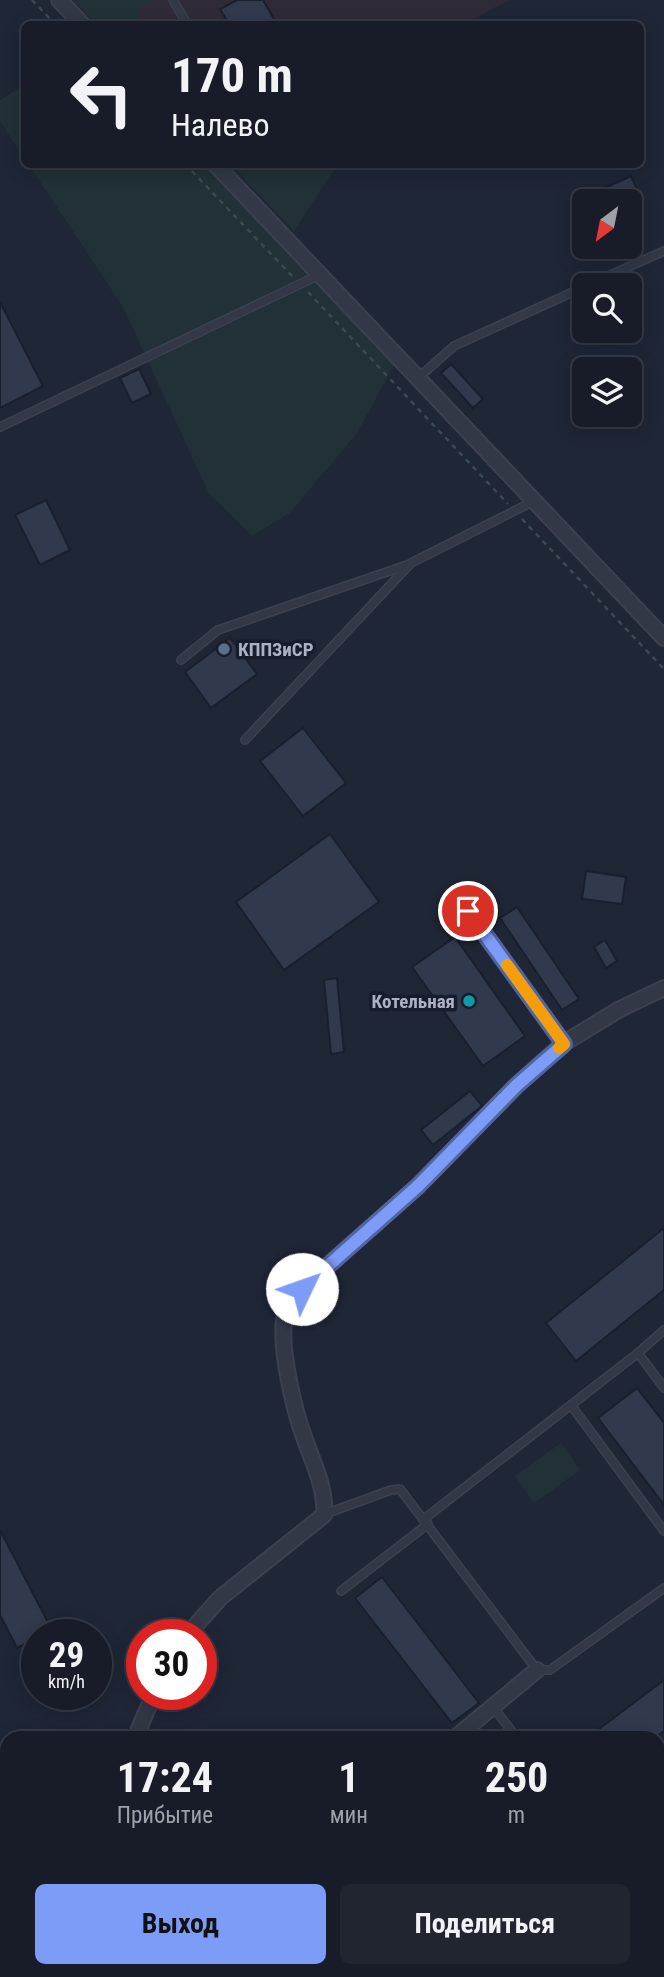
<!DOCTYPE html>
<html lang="ru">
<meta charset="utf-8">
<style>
:root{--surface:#171c28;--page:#202530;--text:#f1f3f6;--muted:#9ea1a8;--line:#363a45;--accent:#7d9cf8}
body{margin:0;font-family:"Roboto Condensed",sans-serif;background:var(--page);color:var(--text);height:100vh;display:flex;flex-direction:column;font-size:26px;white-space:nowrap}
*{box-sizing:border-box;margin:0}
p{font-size:23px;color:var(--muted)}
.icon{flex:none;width:38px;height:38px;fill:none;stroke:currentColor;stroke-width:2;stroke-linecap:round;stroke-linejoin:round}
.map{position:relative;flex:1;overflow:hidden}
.drawer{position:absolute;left:0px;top:1731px;width:665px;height:247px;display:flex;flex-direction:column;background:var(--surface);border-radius:21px 21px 0 0;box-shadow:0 4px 18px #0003,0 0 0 2px var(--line)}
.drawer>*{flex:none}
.banner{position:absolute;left:21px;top:21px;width:623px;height:147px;border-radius:10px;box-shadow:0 4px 18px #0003,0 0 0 2px var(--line);background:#171c28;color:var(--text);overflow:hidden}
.needle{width:46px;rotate:212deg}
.tools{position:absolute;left:572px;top:189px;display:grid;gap:14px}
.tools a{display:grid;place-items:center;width:70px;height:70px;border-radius:10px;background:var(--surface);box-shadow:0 4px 18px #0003,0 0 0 2px var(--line);font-size:35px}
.speed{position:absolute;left:21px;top:1619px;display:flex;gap:14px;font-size:35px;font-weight:700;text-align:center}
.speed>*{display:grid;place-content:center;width:91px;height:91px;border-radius:50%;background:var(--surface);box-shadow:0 4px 18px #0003,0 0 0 2px var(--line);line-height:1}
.speed small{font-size:18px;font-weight:400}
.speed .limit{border:10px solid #d22;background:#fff;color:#111}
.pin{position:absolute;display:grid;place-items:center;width:60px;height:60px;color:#fff;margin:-30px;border:4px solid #fff;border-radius:50%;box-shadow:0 2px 7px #0007}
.me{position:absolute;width:77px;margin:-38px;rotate:48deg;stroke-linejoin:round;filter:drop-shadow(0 0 5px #0008)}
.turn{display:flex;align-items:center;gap:24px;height:147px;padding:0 35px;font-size:32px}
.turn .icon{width:91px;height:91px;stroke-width:2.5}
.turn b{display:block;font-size:49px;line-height:60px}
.eta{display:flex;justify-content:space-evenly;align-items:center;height:119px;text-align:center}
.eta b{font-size:42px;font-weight:700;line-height:49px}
.button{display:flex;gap:14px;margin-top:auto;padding:14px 35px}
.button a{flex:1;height:80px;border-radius:10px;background:var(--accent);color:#111;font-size:28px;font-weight:700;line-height:80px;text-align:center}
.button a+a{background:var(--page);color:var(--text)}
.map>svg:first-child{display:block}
.medical{fill:#2e2a38}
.green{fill:#213137}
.building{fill:#31394d;stroke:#1a1f2d;stroke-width:2}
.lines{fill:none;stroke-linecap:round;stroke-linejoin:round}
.service-casing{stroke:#3c4150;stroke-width:10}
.minor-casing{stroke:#3c4150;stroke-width:18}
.path{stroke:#394b4f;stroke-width:2.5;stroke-dasharray:5 5;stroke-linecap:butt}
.service{stroke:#323846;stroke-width:7}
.minor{stroke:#323846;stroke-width:14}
.route-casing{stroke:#5165a1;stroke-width:18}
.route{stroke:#7d9cf8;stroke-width:12}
.slow{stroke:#f59e0b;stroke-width:12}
.service-dot{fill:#5c6f8a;stroke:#181d2b;stroke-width:2.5}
.culture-dot{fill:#0f9aa8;stroke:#181d2b;stroke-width:2.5}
.labels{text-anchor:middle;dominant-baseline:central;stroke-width:7;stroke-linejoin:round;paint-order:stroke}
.poi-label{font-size:19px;font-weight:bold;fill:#acb2c4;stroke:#181d2b;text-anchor:start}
</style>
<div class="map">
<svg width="664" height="1977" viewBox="0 0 664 1977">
<rect width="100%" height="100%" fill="#1f2636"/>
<polygon class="medical" points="72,0 509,0 464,24 96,24"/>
<g class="green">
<polygon points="74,0 153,0 137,11 144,24 97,24"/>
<polygon points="24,85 24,158 0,121 0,100"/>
<polygon points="29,165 204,165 395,364 357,433 290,513 252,536 209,494 123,307"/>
<polygon points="231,165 337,165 294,231"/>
<polygon points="561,1443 580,1470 534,1503 515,1476"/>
</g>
<g class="building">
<polygon points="237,0 263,0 277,24 229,24 220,9"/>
<polygon points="631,176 642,201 602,201 598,191"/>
<polygon points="0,302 43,386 0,408"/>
<polygon points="451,364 483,399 473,408 441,373"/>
<polygon points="139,369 151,394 132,403 120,378"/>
<polygon points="46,500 70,550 40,565 15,515"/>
<polygon points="230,638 257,674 211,708 185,672"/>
<polygon points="303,728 346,783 303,816 260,761"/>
<polygon points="330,834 379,902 284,970 236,902"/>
<polygon points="586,871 626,877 622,904 582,899"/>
<polygon points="517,907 579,999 562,1010 500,918"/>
<polygon points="455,937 525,1036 483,1066 412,967"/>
<polygon points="605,940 617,961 606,968 594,947"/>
<polygon points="337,978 344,1052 331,1054 324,980"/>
<polygon points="470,1091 482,1106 433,1145 421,1130"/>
<polygon points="664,1228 664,1290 576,1361 546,1323"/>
<polygon points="637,1388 664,1423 664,1505 598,1418"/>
<polygon points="0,1530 52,1630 44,1634 37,1634 37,1638 17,1648 0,1615"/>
<polygon points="382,1577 479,1703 452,1723 355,1598"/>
<polygon points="664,1680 664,1731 654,1738 587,1738"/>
</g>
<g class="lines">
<defs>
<g id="service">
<polyline points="173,0 187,24"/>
<polyline points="588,285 664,251"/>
<polyline points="418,378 454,346 584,287"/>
<polyline points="0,427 319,275"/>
<polyline points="181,660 218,630 407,565"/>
<polyline points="245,740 411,563 534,501"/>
<polyline points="468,911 564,1043"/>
<polyline points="638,1353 664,1388"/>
<polyline points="571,1405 664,1531"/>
<polyline points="325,1514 391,1490 400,1489 537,1670 550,1670 664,1588"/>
<polyline points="424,1519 638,1353 664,1330"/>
<polyline points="341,1591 428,1524"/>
<polyline points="493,1707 517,1738"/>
<polyline points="658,1763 664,1758"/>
<polyline points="0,1858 7,1870"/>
<polyline points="658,1864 664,1859"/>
<polyline points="658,1917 664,1924"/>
</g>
<g id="minor">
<polyline points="59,0 82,24"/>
<polyline points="215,164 664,638"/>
<path d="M 188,1634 L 220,1598 L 324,1515 C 326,1487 313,1463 304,1437 C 294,1410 280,1350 284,1321 C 286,1309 295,1298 302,1288 L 418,1186 L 517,1085 L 564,1043 L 620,1009 L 664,988"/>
<polyline points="135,1738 154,1694"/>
<polyline points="455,1738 537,1670"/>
<polyline points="61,1970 64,1977"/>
<polyline points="149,1977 159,1970"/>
</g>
</defs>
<use href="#service" class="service-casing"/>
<use href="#minor" class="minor-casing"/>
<g class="path">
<polyline points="32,0 55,24"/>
<polyline points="185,164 293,277"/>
<polyline points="308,292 508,504"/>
<polyline points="522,519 664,669"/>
</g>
<use href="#service" class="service"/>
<use href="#minor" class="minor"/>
</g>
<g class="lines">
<defs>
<polyline id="route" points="302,1289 418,1186 517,1085 564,1044 468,911"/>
</defs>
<use href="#route" class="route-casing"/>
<use href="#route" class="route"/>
<polyline class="slow" points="507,965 564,1044 559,1048"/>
</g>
<circle class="service-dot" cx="224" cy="649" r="7"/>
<circle class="culture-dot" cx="469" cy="1001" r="7"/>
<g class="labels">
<g class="poi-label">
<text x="238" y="649">КППЗиСР</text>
<text x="455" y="1001" text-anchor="end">Котельная</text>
</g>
</g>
</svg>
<div class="tools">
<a><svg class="needle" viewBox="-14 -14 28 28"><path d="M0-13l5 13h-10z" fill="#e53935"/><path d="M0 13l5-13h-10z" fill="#9ea1a8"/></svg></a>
<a><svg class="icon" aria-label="search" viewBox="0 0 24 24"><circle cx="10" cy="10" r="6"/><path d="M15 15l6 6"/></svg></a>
<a><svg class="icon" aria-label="layers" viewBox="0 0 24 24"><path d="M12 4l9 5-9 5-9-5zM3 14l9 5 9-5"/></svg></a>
</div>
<div class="speed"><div>29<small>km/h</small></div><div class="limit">30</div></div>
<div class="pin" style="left:468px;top:911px;background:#d93025"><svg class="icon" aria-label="arrive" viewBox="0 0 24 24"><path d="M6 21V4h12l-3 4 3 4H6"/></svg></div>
<svg class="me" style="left:302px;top:1289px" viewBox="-20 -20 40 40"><circle r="19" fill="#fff"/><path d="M0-13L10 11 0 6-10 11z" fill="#7d9cf8"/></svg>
<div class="banner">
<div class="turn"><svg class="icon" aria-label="left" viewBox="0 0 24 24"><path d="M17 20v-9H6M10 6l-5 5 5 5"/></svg><div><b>170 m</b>Налево</div></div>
</div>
<section class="drawer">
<div class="eta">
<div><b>17:24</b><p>Прибытие</p></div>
<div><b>1</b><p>мин</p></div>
<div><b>250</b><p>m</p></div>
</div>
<div class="button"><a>Выход</a><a>Поделиться</a></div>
</section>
</div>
